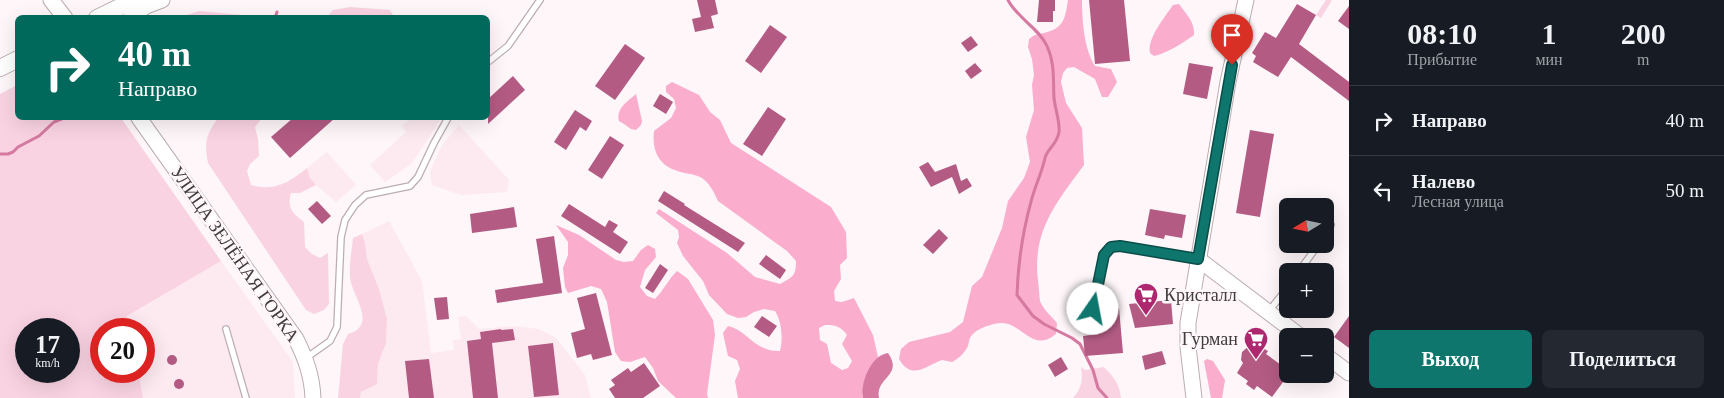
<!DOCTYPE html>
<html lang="ru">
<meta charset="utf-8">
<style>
:root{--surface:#171b24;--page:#242831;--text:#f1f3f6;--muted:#9ea1a6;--line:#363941;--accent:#0f766e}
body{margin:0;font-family:"Times New Roman",serif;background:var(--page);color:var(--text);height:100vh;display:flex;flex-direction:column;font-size:19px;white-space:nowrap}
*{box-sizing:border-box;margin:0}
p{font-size:16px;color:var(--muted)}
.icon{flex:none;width:28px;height:28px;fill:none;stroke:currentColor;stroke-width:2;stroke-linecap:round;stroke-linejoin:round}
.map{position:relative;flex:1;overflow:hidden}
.drawer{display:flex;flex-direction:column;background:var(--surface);width:375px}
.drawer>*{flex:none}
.hud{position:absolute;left:15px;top:15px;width:475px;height:105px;border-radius:8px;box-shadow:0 5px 20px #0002;background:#00695c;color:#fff;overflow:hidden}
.needle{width:32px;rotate:260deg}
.tools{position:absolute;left:1279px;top:198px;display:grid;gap:10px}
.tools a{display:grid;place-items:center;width:55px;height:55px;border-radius:8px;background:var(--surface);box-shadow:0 5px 20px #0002;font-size:25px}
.speed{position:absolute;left:15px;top:318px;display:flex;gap:10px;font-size:25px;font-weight:700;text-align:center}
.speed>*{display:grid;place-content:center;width:65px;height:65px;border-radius:50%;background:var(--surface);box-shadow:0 5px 20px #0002;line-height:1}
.speed small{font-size:12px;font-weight:400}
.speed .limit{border:8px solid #d22;background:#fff;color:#111}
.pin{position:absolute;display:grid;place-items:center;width:42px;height:42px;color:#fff;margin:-51px -21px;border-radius:50% 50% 50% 0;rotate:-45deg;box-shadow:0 0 5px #0007}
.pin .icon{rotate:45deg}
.me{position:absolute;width:55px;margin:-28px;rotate:12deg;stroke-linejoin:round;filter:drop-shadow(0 0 4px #0008)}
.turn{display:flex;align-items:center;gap:18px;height:105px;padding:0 20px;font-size:22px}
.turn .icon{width:65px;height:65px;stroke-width:2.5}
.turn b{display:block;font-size:35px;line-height:42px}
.eta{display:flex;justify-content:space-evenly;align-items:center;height:85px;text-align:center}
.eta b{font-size:30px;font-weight:700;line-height:35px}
.primary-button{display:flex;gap:10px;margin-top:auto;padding:10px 20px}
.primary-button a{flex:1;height:58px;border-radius:8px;background:var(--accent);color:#fff;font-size:20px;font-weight:700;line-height:58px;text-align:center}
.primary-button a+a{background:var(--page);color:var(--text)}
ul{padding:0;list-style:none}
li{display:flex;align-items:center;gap:15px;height:70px;padding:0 20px;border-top:1px solid var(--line)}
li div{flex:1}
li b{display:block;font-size:19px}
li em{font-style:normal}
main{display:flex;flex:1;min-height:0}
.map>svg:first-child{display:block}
.built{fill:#fdeaf1}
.green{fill:#fad3e2;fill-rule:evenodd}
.forest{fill:#faadcd;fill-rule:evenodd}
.water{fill:#d579a1}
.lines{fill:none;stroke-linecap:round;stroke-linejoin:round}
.stream{stroke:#d579a1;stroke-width:3}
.building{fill:#b35b83}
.service-casing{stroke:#bbadb2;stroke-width:8}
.tertiary-casing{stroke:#bbadb2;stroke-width:17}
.secondary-casing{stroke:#bbadb2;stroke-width:18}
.service{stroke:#fff;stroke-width:5.5}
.tertiary{stroke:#fff;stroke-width:15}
.secondary{stroke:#fff;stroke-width:16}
.route-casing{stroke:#0a4d48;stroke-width:12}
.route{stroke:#0f766e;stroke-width:9}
.labels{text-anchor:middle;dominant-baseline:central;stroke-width:5;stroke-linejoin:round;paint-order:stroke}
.street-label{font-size:18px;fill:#403b3d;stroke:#fef6f9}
.poi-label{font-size:18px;fill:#403b3d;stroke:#fef6f9;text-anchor:start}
</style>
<main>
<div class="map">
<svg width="1349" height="398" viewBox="0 0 1349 398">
<rect width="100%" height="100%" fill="#fef6f9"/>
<g class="built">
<polygon points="412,118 441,118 430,136 411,164 385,182 370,165 406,132 402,126"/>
<polygon points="459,125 509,180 507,192 461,195 432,185 430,172 442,145"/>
<polygon points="327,152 356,185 336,202 316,185 310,178 307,168"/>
<polygon points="389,221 422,281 431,353 454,350 453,340 461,339 458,317 466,316 479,329 513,326 539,329 556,338 585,375 591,398 360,398 361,392 377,383 378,364 386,343 387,319 379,289 367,259 365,243 362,234"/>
<polygon points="221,261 293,362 295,398 143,398 138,371 144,371 144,329 129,329 127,316"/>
</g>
<g class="green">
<polygon points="1326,0 1332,0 1321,18 1316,15"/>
<polygon points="350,7 390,10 394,17 327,17 333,10"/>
<polygon points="199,11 264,17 180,17"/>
<path d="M 17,85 L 18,118 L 121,118 L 221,261 L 127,316 L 129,329 L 101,329 L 101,371 L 138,371 L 143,398 L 0,398 L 0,94 ZM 26,329 L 69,329 L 69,371 L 26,371 Z"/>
<path d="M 218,118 L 262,118 L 255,127 L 258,139 L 259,156 L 250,164 L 247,171 L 251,185 C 274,192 290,182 307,168 L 310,178 L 316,185 L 300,193 L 291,193 C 287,208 292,213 304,222 L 305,247 L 312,254 L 320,258 L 328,253 L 329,304 L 324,310 L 314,314 L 306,310 L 208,163 C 204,142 206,135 218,118 Z"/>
<path d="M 362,234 L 365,243 L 367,259 L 379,289 L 387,319 L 386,343 L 378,364 L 377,384 L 361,392 L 360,398 L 338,398 L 343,344 L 348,334 C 379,325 351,295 350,277 C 349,264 352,250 353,238 Z"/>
<path d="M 1081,367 L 1085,370 L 1104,367 C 1113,376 1120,385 1121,398 L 1073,398 C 1082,388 1083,380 1081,367 Z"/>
</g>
<g class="forest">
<path d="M 1068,0 L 1082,0 C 1082,20 1084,49 1095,66 L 1111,69 L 1117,82 L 1108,97 L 1102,97 L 1095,79 L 1074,67 L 1067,68 L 1063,73 L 1061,82 L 1066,103 L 1082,128 L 1084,165 C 1056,203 1032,231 1038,281 C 1039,287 1039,295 1040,301 C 1043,309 1051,316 1057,323 L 1056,334 C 1032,354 1021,321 1000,323 C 991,324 978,328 972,335 C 969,338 969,343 968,346 C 964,354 959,358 952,362 L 942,360 C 925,366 912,381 899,359 L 901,349 L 909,342 L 950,332 L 963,322 L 972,286 L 982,277 L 1002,228 L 1008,201 L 1024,178 L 1030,162 L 1026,137 L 1034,110 L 1032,85 L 1034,75 L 1032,59 L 1028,47 L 1029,39 C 1034,35 1037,34 1044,33 C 1064,28 1065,19 1068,0 Z"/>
<path d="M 1179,4 C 1186,14 1195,22 1194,35 C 1184,42 1166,54 1154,56 L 1150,53 C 1147,38 1165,17 1173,5 Z"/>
<path d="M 672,82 L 699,95 L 710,112 L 720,120 L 731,143 L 831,207 L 846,232 L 847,258 L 840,265 L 841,279 L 834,291 L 835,301 L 842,302 L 854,298 L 873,335 L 878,357 L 862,395 L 863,398 L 738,398 L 735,381 L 740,369 L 737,360 L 728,356 L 723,333 L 728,326 C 749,331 754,352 780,351 C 783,339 782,322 775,311 L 764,309 L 754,312 L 746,317 L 738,318 L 727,314 L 709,295 L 703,281 L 683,256 L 677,243 L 679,237 L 678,230 L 656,213 L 659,209 L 727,253 L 755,277 L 780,284 C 793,277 796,276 796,261 L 787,251 L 718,201 C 714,192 710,184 702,178 C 694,173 683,174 675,170 C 657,164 652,148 654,131 L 671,118 L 676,108 L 674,99 L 666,92 L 666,86 ZM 825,325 C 835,325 841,326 847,335 L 842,344 L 852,361 L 848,368 L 842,370 L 831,363 L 827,344 L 820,340 L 819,328 Z"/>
<path d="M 636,94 L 642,121 L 641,125 L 636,130 L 631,129 L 624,124 L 619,121 C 616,108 627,102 636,94 Z"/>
<path d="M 556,225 L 579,235 L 616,260 L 624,262 L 633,261 L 641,250 L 648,245 L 655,249 L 656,257 L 645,270 L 640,287 L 647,296 L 655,299 C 664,290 667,281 677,271 L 688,279 L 713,320 L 715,335 L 707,394 L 708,398 L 676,398 L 658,381 L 653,368 L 645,357 L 630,362 L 621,361 L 615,352 L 607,302 L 601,289 L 591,286 L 568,293 L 565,287 L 563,268 L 568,255 L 568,242 Z"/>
<polygon points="1207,359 1213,361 1225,380 1222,398 1211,398 1204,361"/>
</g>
<path class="water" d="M 888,353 C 904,376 875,377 879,398 L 863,398 C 860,383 871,355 888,353 Z"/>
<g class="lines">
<g class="stream">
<path d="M 1008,0 C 1017,18 1039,28 1047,46 C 1055,63 1053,80 1054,98 C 1055,109 1060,121 1059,132 C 1057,145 1047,149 1045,158 C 1042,172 1036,184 1032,198 C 1023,230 1018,262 1017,295 L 1033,316 L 1044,324 L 1072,338 L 1080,344 L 1093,370 L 1098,388 L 1107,398"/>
<polyline points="275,18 277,12"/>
<polyline points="0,154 8,154 13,152 18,147 39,136 54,122 64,118"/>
</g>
</g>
<g class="building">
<polygon points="697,0 715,0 718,14 711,16 714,28 695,32 692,19 701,17"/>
<polygon points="1039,0 1055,0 1055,11 1053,11 1053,22 1037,22"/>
<polygon points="1089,0 1124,0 1130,61 1095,64"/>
<polygon points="1297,4 1316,15 1299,44 1349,82 1349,101 1291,57 1278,77 1253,62 1256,56 1252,53 1265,32 1276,38"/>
<polygon points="1349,6 1349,29 1338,21"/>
<polygon points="770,25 787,37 761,73 745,61"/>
<polygon points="971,36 978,45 968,52 961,43"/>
<polygon points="625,44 645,58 615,100 595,86"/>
<polygon points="975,63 982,71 971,79 965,71"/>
<polygon points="1189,63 1213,67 1207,99 1183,94"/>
<polygon points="513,76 525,90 488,124 488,99"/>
<polygon points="660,94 673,102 666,114 653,106"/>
<polygon points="768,107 786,119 762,156 743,144"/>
<polygon points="575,110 592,121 586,131 580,127 566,150 554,142"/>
<polygon points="293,118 335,118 290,158 271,137"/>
<polygon points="1250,130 1274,134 1260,217 1236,213"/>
<polygon points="610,136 624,145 602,179 588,170"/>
<polygon points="928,162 935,172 956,164 961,181 967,178 972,186 959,194 952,177 931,187 919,167"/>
<polygon points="664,191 685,204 684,205 745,243 738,252 658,201"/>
<polygon points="317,201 331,216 322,224 308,209"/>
<polygon points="569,204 605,227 609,220 618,225 613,232 628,242 620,254 561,216"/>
<polygon points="514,207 517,227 472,233 470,214"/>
<polygon points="1150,209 1186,215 1182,238 1165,235 1164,239 1145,235"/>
<polygon points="939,229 948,238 933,254 923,245"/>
<polygon points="554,236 562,293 497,303 495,290 543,283 536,239"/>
<polygon points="766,255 786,270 780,279 759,264"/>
<polygon points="660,264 668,270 653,293 645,288"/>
<polygon points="596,293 612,355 593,360 591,354 577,358 571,333 585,329 577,298"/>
<polygon points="447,297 449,319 437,320 434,298"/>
<polygon points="1171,300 1173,324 1135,328 1129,304"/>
<polygon points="1119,308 1123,353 1085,356 1083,336 1098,334 1097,322 1100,322 1099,310"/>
<polygon points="762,316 777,326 769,337 754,327"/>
<polygon points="1349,316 1349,348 1334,337"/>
<polygon points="501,329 501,330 513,329 515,340 492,343 498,398 473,398 467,341 481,339 480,332"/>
<polygon points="553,343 559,395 534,397 528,346"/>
<polygon points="1250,345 1257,345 1268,351 1266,354 1284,367 1279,374 1289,374 1272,397 1257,386 1254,390 1246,384 1248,381 1237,373 1243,363 1241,360 1242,352"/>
<polygon points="1162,351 1166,364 1145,370 1142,356"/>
<circle cx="172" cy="360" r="5"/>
<polygon points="1061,357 1068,369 1055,377 1048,365"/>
<polygon points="429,359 434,398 409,398 405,361"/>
<polygon points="644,363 660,386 643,398 615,398 609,389 615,385 611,380 628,368 631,372"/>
<circle cx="179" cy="384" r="5"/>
</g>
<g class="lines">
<defs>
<g id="service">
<polyline points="488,62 508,46 540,0"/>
<polyline points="1325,235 1331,225"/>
<polyline points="1299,271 1319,244"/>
<polyline points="1269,311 1288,287"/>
<polyline points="1079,325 1084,322 1093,309 1104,255 1111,247 1120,246 1197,259"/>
<polyline points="226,329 246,398"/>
<polyline points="306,358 330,341 337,327 341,237 345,220 355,205 366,195 410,186 418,177 434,143 448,118"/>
</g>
<g id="tertiary">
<polyline points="51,0 65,18"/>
<polyline points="130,18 146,6 162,0"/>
<path d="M 139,118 L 296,339 C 306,359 312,376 313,398"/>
<polyline points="1198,259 1300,336"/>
<polyline points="1325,355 1349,373"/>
<polyline points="1194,398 1188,347 1188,323 1228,82 1246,0"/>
</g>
<g id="secondary">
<polyline points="97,18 134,0"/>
<polyline points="0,68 18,59"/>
</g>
</defs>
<use href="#service" class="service-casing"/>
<use href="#tertiary" class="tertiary-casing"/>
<use href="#secondary" class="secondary-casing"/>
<use href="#service" class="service"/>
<use href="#tertiary" class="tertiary"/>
<use href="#secondary" class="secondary"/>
</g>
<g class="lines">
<defs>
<polyline id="route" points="1093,309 1104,255 1111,247 1120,246 1198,259 1232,65"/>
</defs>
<use href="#route" class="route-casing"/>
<use href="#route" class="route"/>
</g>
<defs>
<symbol id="supermarket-pin" viewBox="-11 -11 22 30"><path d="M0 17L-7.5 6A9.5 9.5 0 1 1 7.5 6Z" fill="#ad286f" stroke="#fef6f9"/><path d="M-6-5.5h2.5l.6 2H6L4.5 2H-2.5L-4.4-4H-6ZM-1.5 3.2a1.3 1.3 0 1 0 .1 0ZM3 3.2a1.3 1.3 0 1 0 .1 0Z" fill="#fff"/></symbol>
</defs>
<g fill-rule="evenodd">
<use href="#supermarket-pin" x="1132" y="281" width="28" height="38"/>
<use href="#supermarket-pin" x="1242" y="325" width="28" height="38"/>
</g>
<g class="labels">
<g class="street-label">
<text transform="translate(235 254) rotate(55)">УЛИЦА ЗЕЛЁНАЯ ГОРКА</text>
</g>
<g class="poi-label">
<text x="1164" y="295">Кристалл</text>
<text x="1238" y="339" text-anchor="end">Гурман</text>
</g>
</g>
</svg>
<div class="tools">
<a><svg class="needle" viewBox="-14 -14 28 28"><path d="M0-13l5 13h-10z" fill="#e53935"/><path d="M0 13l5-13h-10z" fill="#9ea1a6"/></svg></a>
<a>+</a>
<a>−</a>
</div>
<div class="speed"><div>17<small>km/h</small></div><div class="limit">20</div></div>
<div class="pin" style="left:1232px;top:65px;background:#d93025"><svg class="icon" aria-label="arrive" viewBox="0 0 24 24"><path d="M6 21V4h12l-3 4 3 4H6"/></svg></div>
<svg class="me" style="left:1093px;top:309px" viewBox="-20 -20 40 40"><circle r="19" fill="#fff"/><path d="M0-13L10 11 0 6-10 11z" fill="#0f766e"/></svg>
<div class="hud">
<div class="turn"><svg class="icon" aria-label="right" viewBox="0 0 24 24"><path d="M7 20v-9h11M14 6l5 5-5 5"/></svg><div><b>40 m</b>Направо</div></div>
</div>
</div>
<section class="drawer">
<div class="eta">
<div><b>08:10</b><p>Прибытие</p></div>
<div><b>1</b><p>мин</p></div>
<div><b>200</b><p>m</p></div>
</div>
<ul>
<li><svg class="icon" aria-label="right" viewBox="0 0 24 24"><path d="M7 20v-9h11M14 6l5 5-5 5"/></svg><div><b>Направо</b></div><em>40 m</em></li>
<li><svg class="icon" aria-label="left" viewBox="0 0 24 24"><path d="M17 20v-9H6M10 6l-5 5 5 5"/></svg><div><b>Налево</b><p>Лесная улица</p></div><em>50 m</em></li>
</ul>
<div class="primary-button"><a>Выход</a><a>Поделиться</a></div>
</section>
</main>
